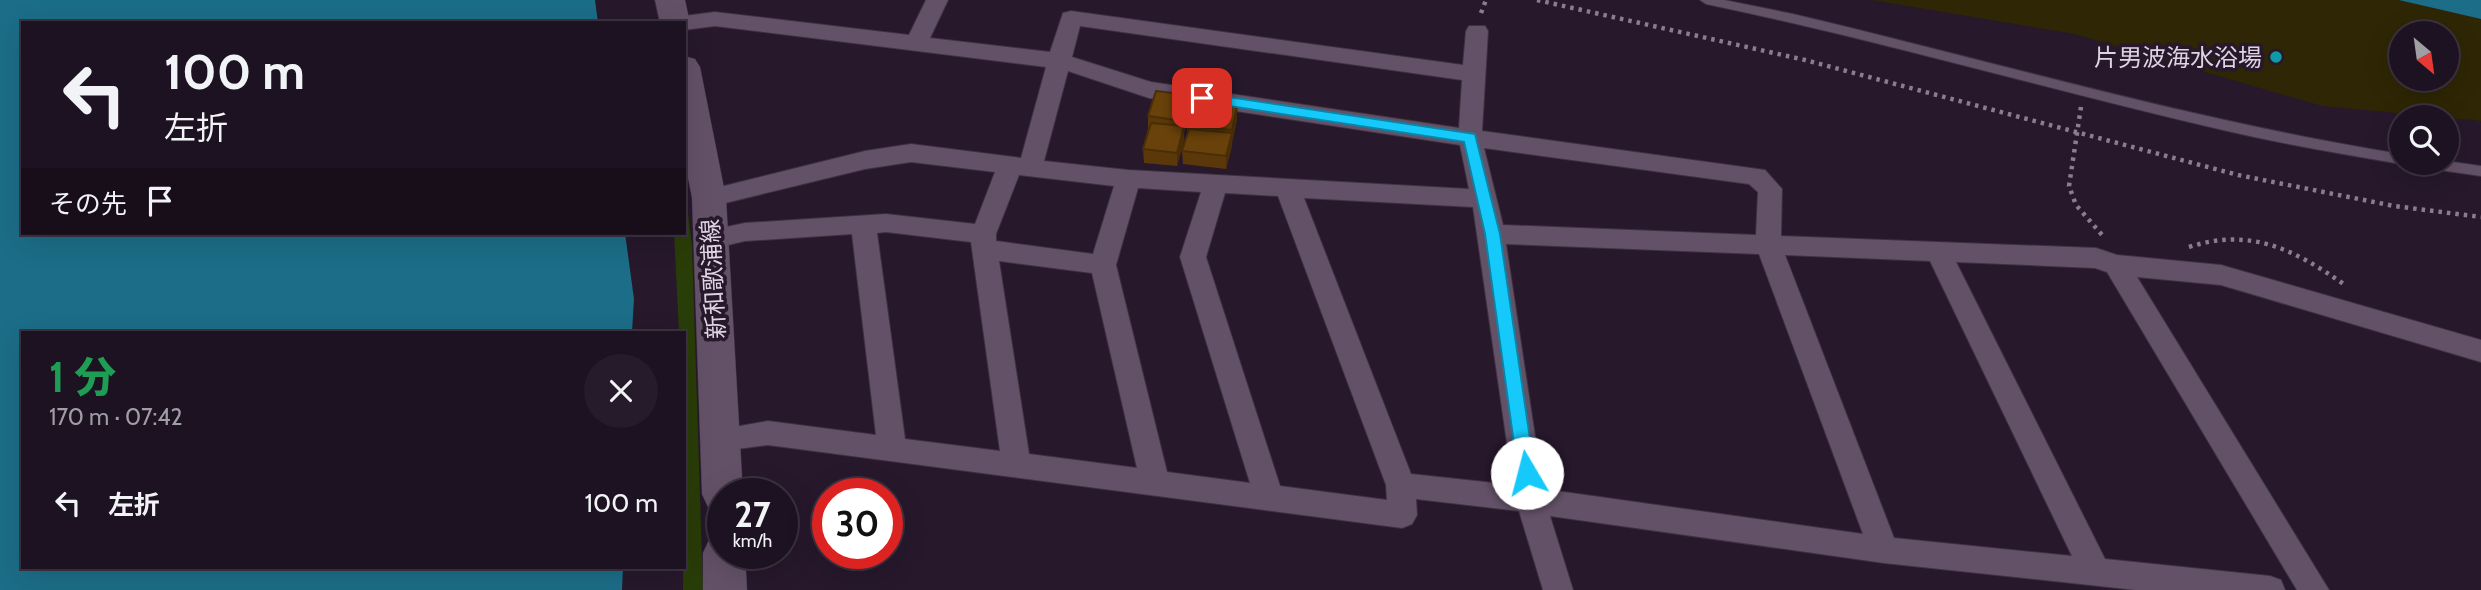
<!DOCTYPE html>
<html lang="ja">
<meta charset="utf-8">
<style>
:root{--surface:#1d1221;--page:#251b2a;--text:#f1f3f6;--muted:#a09ea5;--line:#3b323f}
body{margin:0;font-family:Cabin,"Noto Sans JP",sans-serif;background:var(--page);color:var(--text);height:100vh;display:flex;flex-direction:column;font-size:26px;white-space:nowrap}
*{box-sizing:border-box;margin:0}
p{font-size:23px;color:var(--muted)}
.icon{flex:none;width:38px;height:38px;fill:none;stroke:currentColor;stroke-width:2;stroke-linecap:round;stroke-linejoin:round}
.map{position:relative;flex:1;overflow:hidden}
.sheet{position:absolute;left:21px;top:331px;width:665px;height:238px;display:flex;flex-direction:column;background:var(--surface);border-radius:0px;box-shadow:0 7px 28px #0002,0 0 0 2px var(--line)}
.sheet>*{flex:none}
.banner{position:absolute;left:21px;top:21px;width:665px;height:214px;border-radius:0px;box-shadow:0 7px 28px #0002,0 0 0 2px var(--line);background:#1d1221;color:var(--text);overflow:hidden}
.needle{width:46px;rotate:151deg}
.tools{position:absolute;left:2389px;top:21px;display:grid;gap:14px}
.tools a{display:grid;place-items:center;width:70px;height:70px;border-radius:50%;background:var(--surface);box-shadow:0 7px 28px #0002,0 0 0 2px var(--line);font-size:35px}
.speed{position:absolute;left:707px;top:478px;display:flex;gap:14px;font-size:35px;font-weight:700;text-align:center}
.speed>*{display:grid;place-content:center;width:91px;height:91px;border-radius:50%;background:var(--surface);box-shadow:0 7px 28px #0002,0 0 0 2px var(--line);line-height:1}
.speed small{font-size:18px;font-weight:400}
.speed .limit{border:10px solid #d22;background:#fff;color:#111}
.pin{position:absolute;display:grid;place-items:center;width:60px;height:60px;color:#fff;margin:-30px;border-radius:14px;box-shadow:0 4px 10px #0006}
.me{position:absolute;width:77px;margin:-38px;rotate:352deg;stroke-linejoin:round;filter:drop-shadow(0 0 5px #0008)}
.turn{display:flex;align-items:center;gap:24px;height:147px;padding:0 28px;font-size:32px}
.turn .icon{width:91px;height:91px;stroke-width:2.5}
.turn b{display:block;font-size:49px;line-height:60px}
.then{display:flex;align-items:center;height:66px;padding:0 28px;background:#0003;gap:14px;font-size:26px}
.round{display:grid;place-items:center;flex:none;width:74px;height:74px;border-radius:37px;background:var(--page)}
.head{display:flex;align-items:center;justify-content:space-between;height:119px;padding:0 28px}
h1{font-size:42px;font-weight:800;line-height:52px;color:#1e9e55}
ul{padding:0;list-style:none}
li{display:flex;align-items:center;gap:21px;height:105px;padding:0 28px}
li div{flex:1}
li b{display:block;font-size:26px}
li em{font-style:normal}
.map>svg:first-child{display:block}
.green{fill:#293d08}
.sand{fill:#2e2604;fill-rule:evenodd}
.water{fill:#1c6d88}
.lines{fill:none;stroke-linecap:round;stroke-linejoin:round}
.service-casing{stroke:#3e3241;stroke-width:2}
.minor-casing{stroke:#3e3241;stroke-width:2}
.secondary-casing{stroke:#3e3241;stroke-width:1}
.path{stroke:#8a7e8e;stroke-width:4.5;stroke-dasharray:3.5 5;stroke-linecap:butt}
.service{fill:#635168;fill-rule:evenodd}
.minor{fill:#635168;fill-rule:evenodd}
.secondary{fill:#635168;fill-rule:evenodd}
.wall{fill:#5a3809}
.shaded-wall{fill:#4a2e07}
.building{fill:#69410a;stroke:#4a2e07;stroke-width:2}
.route{fill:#15cafb;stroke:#0e83a3;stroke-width:2}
.culture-dot{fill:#0f9aa8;stroke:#27182c;stroke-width:2.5}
.labels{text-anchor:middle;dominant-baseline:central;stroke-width:7;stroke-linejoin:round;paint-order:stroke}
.poi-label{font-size:24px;fill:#dfd5e2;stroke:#27182c;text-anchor:end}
.street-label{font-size:24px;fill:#dfd5e2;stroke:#27182c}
</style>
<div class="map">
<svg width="2481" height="590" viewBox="0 0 2481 590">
<rect width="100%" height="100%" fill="#27182c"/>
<polygon class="green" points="684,180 692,247 703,590 683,590 684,332 679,332 674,233 684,233"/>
<path class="sand" d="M 1872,0 L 2481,0 L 2481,121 L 2322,106 L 2074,34 ZM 2401,33 L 2446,33 L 2446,79 L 2401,79 Z"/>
<g class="water">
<polygon points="0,0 595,0 598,23 23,23 23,233 625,233 634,299 632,332 23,332 23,567 623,567 622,590 0,590"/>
<polygon points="2399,0 2481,0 2481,19"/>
</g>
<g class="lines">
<defs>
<g id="service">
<path d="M 1700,0 L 1724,0 L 1793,14 C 1996,62 2195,121 2401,154 L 2401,163 L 2404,163 L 2401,164 C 2341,154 2282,144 2223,130 C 2050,90 1880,40 1706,4 Z"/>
<polygon points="2446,161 2481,166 2481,176 2425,168 2419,163"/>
</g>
<path id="minor" d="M 926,0 L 948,0 L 930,38 L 1050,52 L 1063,13 L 1071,11 L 1463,65 L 1466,31 L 1469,26 L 1485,26 L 1488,31 L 1482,131 L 1765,170 L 1782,189 L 1781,236 L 2096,248 L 2117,255 L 2221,265 L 2481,340 L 2481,362 L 2221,285 L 2137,277 L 2329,590 L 2297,590 L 2107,272 L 2095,268 L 1956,262 L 2105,559 L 2270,576 L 2281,580 L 2285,590 L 2136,590 L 1884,563 L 1550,516 L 1573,590 L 1543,590 L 1519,511 L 1416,499 L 1417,515 L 1412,524 L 1402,528 L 768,445 L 721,451 L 711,447 L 707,439 L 711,431 L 768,421 L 876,435 L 852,234 L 745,241 L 711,249 L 702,246 L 698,239 L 702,232 L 745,223 L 886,214 L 975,224 L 995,172 L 911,162 L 865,169 L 709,207 L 700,204 L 697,198 L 700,192 L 865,151 L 911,144 L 1021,158 L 1046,67 L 715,26 L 684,30 L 684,23 L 673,23 L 684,16 L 715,12 L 909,35 ZM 1080,26 L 1462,80 L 1459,128 L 1151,82 L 1072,57 ZM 1068,71 L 1149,98 L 1460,145 L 1469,189 L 1128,170 L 1044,161 ZM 1484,148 L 1749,184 L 1758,192 L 1756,235 L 1503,225 ZM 1019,175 L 1114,186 L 1093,254 L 996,241 L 996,234 ZM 1138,188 L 1201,192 L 1180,257 L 1250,483 L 1167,472 L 1116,265 ZM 1225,193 L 1278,196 L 1386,485 L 1387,500 L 1280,486 L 1206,257 ZM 1304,198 L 1473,207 L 1513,485 L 1411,474 ZM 886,232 L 971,242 L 1000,451 L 905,439 L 877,233 ZM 1506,244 L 1759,254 L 1863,534 L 1543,489 ZM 1785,255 L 1930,261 L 2072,556 L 1894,538 ZM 999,261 L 1092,273 L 1137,468 L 1029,454 Z"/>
<g id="secondary">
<polygon points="655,0 685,0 690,23 686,30 684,23 660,23"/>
<polygon points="684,56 695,59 700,67 726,198 743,494 723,494 723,512 708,507 702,494 692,198 684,157"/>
<polygon points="723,535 723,553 745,553 747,590 703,590 703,553 709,540"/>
</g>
</defs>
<use href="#service" class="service-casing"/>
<use href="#minor" class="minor-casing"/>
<use href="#secondary" class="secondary-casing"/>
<g class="path">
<polyline points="1537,0 1805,60 2238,175 2394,206 2481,217"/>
<polyline points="1481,13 1486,0"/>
<polyline points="2081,107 2069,186 2076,205 2103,236"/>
<path d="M 2189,247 C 2251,227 2295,250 2345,285"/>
</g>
<use href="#service" class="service"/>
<use href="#minor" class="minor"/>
<use href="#secondary" class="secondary"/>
</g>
<polygon class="wall" points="1191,95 1191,110 1237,120 1226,169 1183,164 1182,151 1187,134 1187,126 1189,117 1184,133 1184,140 1177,166 1144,163 1143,149 1148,129 1148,116"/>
<g class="shaded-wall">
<polygon points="1191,95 1192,108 1184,133 1184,140 1177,166 1177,153 1183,127 1183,121"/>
<polygon points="1237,107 1237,120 1232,143 1232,130"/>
<polygon points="1232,133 1232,147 1226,169 1226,156"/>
</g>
<g class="building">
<polygon points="1156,91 1191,95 1183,121 1148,116"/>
<polygon points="1201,103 1237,107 1232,130 1187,126 1191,110 1200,111"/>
<polygon points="1151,123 1184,126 1177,153 1143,149"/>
<polygon points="1189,129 1232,133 1226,156 1182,151"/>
</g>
<polygon class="route" points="1202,93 1475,134 1500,234 1535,473 1533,479 1527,481 1518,473 1485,234 1464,142 1197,101 1197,94"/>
<circle class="culture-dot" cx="2276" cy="57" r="7"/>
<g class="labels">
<g class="poi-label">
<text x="2262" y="57">片男波海水浴場</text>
</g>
<g class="street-label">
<text transform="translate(713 279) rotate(-93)">新和歌浦線</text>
</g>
</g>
</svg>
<div class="tools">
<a><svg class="needle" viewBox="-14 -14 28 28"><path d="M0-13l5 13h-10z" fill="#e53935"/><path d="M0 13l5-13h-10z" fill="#a09ea5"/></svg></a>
<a><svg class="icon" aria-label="search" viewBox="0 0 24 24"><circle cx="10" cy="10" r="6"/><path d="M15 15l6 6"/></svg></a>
</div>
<div class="speed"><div>27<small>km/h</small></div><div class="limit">30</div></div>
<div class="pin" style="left:1202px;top:98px;background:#d93025"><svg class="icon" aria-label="arrive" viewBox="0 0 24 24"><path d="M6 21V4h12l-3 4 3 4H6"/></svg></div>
<svg class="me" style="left:1527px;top:473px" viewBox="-20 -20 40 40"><circle r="19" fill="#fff"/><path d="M0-13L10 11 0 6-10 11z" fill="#15cafb"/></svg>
<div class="banner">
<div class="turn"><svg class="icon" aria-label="left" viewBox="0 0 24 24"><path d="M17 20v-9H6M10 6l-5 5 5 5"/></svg><div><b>100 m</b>左折</div></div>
<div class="then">その先<svg class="icon" aria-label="arrive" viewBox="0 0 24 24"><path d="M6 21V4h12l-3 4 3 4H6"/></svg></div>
</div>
<section class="sheet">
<div class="head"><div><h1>1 分</h1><p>170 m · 07:42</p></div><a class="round"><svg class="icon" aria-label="close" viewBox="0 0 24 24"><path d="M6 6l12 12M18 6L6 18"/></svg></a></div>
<ul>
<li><svg class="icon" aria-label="left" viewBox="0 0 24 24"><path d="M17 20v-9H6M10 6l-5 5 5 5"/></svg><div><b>左折</b></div><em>100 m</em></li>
</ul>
</section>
</div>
